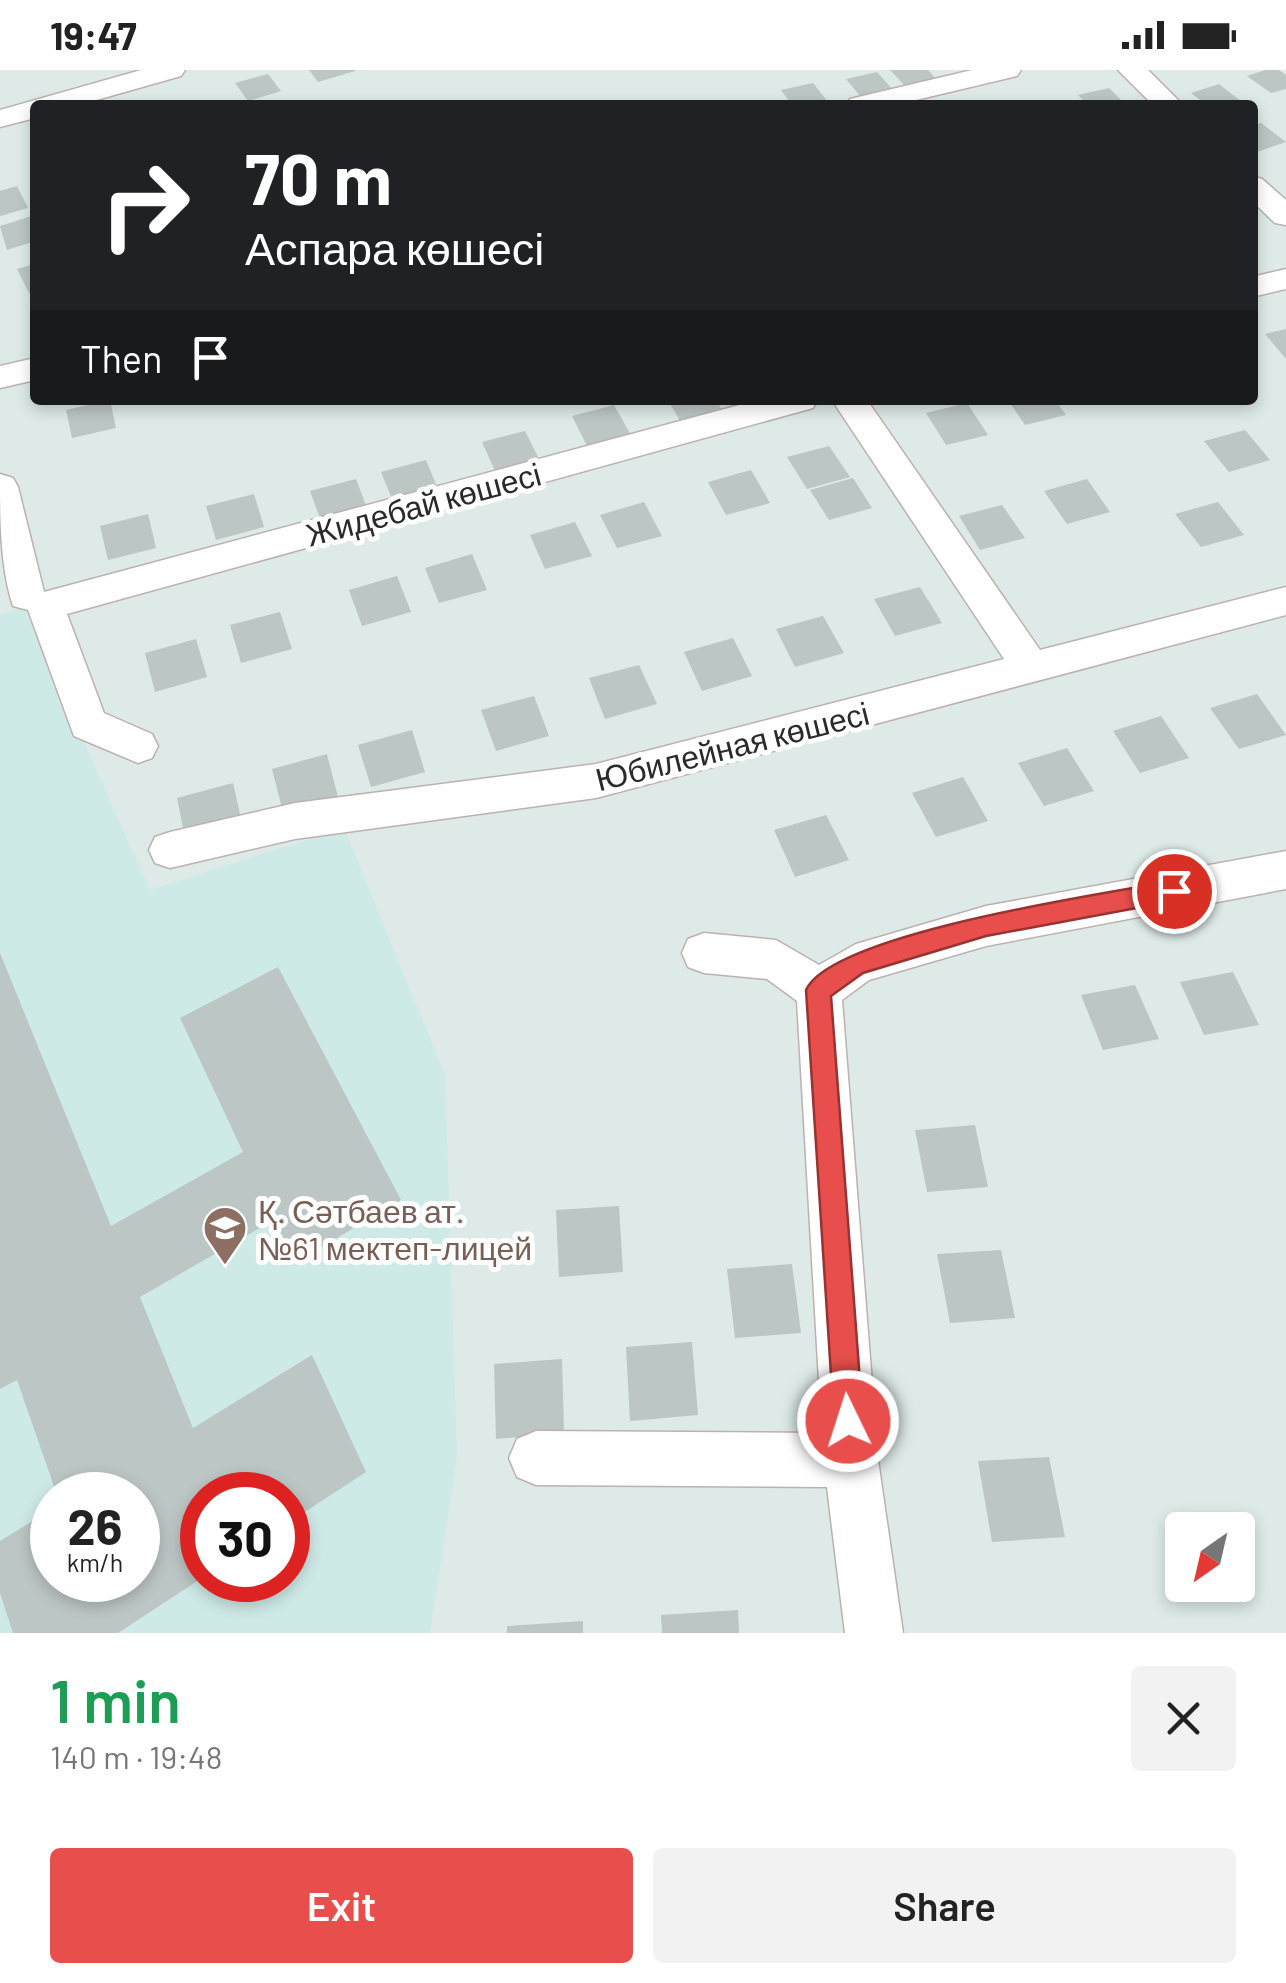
<!DOCTYPE html>
<meta charset="utf-8">
<style>
:root{--surface:#fff;--page:#f2f2f2;--text:#222;--muted:#767676;--accent:#e84f4c}
body{margin:0;font-family:Barlow,sans-serif;background:var(--page);color:var(--text);height:100vh;display:flex;flex-direction:column;font-size:38px;white-space:nowrap}
*{box-sizing:border-box;margin:0}
p{font-size:32px;color:var(--muted)}
.icon{flex:none;width:55px;height:55px;fill:none;stroke:currentColor;stroke-width:2;stroke-linecap:round;stroke-linejoin:round}
.map{position:relative;height:1563px;overflow:hidden}
.details{display:flex;flex-direction:column;background:var(--surface);flex:1}
.details>*{flex:none}
.hud{position:absolute;left:30px;top:30px;width:1228px;height:305px;border-radius:10px;box-shadow:0 5px 15px #0003;background:#202124;color:#fff;overflow:hidden}
.needle{width:65px;rotate:214deg}
.controls{position:absolute;left:1165px;top:1442px;display:grid;gap:20px}
.controls a{display:grid;place-items:center;width:90px;height:90px;border-radius:10px;background:var(--surface);box-shadow:0 5px 15px #0003;font-size:50px}
.speed{position:absolute;left:30px;top:1402px;display:flex;gap:20px;font-size:50px;font-weight:700;text-align:center}
.speed>*{display:grid;place-content:center;width:130px;height:130px;border-radius:50%;background:var(--surface);box-shadow:0 5px 15px #0003;line-height:1}
.speed small{font-size:25px;font-weight:400}
.speed .limit{border:15px solid #d22;background:#fff;color:#111}
.pin{position:absolute;display:grid;place-items:center;width:85px;height:85px;color:#fff;margin:-42px;border:5px solid #fff;border-radius:50%;box-shadow:0 2px 10px #0007}
.me{position:absolute;width:110px;margin:-55px;rotate:356deg;stroke-linejoin:round;filter:drop-shadow(0 0 8px #0008)}
.turn{display:flex;align-items:center;gap:35px;height:210px;padding:0 50px;font-size:45px}
.turn .icon{width:130px;height:130px;stroke-width:2.5}
.turn b{display:block;font-size:70px;line-height:85px}
.then{display:flex;align-items:center;height:95px;padding:0 50px;background:#0003;gap:20px;font-size:38px}
.round{display:grid;place-items:center;flex:none;width:105px;height:105px;border-radius:10px;background:var(--page)}
.head{display:flex;align-items:center;justify-content:space-between;height:170px;padding:0 50px}
h1{font-size:60px;font-weight:600;line-height:75px;color:#1e9e55}
.button{display:flex;gap:20px;margin-top:auto;padding:20px 50px}
.button a{flex:1;height:115px;border-radius:10px;background:var(--accent);color:#fff;font-size:40px;font-weight:600;line-height:115px;text-align:center}
.button a+a{background:var(--page);color:var(--text)}
.status{display:flex;justify-content:space-between;align-items:center;height:70px;padding:0 50px;background:var(--surface);direction:ltr}
.status svg{height:28px;fill:currentColor}
.map>svg:first-child{display:block}
.education{fill:#ceeae7;fill-rule:evenodd}
.building{fill:#bcc6c4}
.lines{fill:none;stroke-linecap:round;stroke-linejoin:round}
.minor-casing{stroke:#bcb1b0;stroke-width:3}
.minor{fill:#fff;fill-rule:evenodd}
.route{fill:#e84f4c;stroke:#973331;stroke-width:2.5}
.labels{text-anchor:middle;dominant-baseline:central;stroke-width:10;stroke-linejoin:round;paint-order:stroke}
.street-label{font-size:32px;fill:#2a2a2a;stroke:#fff}
.education-label{font-size:32px;fill:#785e54;stroke:#fff;text-anchor:start}
</style>
<div class="status"><b>19:47</b><svg viewBox="0 0 49 12"><path d="M0 12V9h3v3zM5 12V6h3v6zM10 12V3h3v9zM15 12V0h3v12zM26 1h20v11H26zM47 4h2v5h-2z"/></svg></div>
<div class="map">
<svg width="1286" height="1563" viewBox="0 0 1286 1563">
<rect width="100%" height="100%" fill="#ddeae7"/>
<path class="education" d="M 23,536 L 150,820 L 344,758 L 445,1005 L 457,1386 L 430,1563 L 0,1563 L 0,546 ZM 52,1425 L 138,1425 L 138,1510 L 52,1510 ZM 202,1425 L 288,1425 L 288,1510 L 202,1510 Z"/>
<g class="building">
<polygon points="309,0 355,0 355,1 318,12"/>
<polygon points="890,0 928,0 937,10 906,17"/>
<polygon points="1265,0 1279,0 1286,5 1286,19 1271,23 1247,6"/>
<polygon points="877,2 893,20 861,27 846,9"/>
<polygon points="268,4 281,21 248,31 235,13"/>
<polygon points="813,13 828,32 792,35 781,20"/>
<polygon points="1219,14 1242,32 1206,35 1191,23"/>
<polygon points="1109,18 1126,35 1088,35 1078,25"/>
<polygon points="1261,53 1286,72 1257,82 1252,78 1252,56"/>
<polygon points="17,116 28,138 0,146 0,121"/>
<polygon points="35,145 35,171 7,180 0,156"/>
<polygon points="35,194 35,221 29,223 17,199"/>
<polygon points="1286,259 1286,289 1265,264"/>
<polygon points="110,330 116,358 72,368 66,340"/>
<polygon points="668,330 716,330 722,340 680,351"/>
<polygon points="1008,330 1055,330 1066,345 1025,355"/>
<polygon points="967,333 988,365 946,375 926,343"/>
<polygon points="614,335 631,365 587,376 572,346"/>
<polygon points="1245,360 1270,390 1229,402 1204,371"/>
<polygon points="525,361 540,391 496,403 482,372"/>
<polygon points="829,376 850,407 807,419 787,387"/>
<polygon points="426,390 439,422 394,434 381,402"/>
<polygon points="751,400 770,433 726,445 708,412"/>
<polygon points="853,408 872,438 829,450 810,420"/>
<polygon points="356,409 368,441 322,454 310,421"/>
<polygon points="1087,409 1110,442 1067,454 1044,421"/>
<polygon points="254,424 264,457 216,470 206,436"/>
<polygon points="644,432 662,466 617,478 600,445"/>
<polygon points="1218,432 1244,465 1201,477 1175,444"/>
<polygon points="1002,435 1025,468 980,480 959,446"/>
<polygon points="148,444 156,478 108,490 100,456"/>
<polygon points="575,452 592,486 545,499 530,465"/>
<polygon points="472,484 487,520 439,533 425,498"/>
<polygon points="397,506 411,542 362,556 349,520"/>
<polygon points="920,517 942,553 895,566 874,529"/>
<polygon points="280,542 292,579 241,593 230,555"/>
<polygon points="823,546 844,583 795,597 776,559"/>
<polygon points="733,568 752,606 702,621 684,582"/>
<polygon points="196,569 207,607 155,622 145,583"/>
<polygon points="639,595 657,634 605,649 589,608"/>
<polygon points="1257,624 1286,665 1239,679 1210,638"/>
<polygon points="534,626 549,666 496,681 481,640"/>
<polygon points="1161,646 1189,688 1140,703 1113,661"/>
<polygon points="412,660 425,702 371,717 358,675"/>
<polygon points="1067,678 1094,721 1044,736 1018,693"/>
<polygon points="327,684 338,727 283,742 272,699"/>
<polygon points="963,707 988,751 936,767 912,723"/>
<polygon points="233,713 243,757 186,773 177,728"/>
<polygon points="826,745 849,790 795,807 774,760"/>
<polygon points="0,883 111,1156 243,1082 180,948 278,897 401,1130 293,1194 272,1151 140,1227 193,1358 312,1285 366,1402 288,1453 288,1425 202,1425 202,1508 118,1563 13,1563 0,1523 0,1471 52,1439 52,1510 138,1510 138,1425 57,1425 17,1310 0,1319"/>
<polygon points="1233,902 1259,955 1204,965 1180,912"/>
<polygon points="1135,915 1159,969 1103,980 1081,925"/>
<polygon points="975,1055 988,1117 927,1122 915,1060"/>
<polygon points="619,1136 623,1202 559,1207 556,1140"/>
<polygon points="1001,1180 1015,1248 950,1253 937,1184"/>
<polygon points="792,1194 801,1263 735,1268 727,1199"/>
<polygon points="692,1272 698,1345 630,1351 626,1277"/>
<polygon points="562,1289 564,1363 496,1369 494,1294"/>
<polygon points="1049,1387 1065,1467 992,1472 978,1391"/>
<polygon points="738,1540 739,1563 662,1563 661,1545"/>
<polygon points="583,1551 583,1563 507,1563 507,1556"/>
</g>
<g class="lines">
<defs>
<g id="minor">
<polygon points="141,0 185,0 181,6 79,35 35,35 35,48 0,57 0,40"/>
<polygon points="972,0 1021,0 1017,6 895,35 846,35 850,29"/>
<polygon points="1118,0 1148,0 1183,35 1153,35"/>
<polygon points="1252,106 1262,109 1286,130 1286,155 1275,153 1252,131"/>
<polygon points="1286,199 1286,219 1252,227 1252,207"/>
<polygon points="35,288 35,310 0,318 0,296"/>
<path d="M 758,330 L 818,330 L 813,338 L 67,544 L 104,643 L 152,664 L 158,676 L 152,688 L 138,693 L 74,666 L 28,540 L 13,536 C 0,498 0,446 0,404 L 13,408 L 18,417 L 44,522 Z"/>
<polygon points="832,330 867,330 1040,580 1286,517 1286,545 596,728 295,769 170,798 155,793 149,780 155,767 170,762 295,733 596,694 1004,589"/>
<polygon points="1286,781 1286,819 986,876 869,910 842,930 878,1390 903,1563 845,1563 827,1417 536,1415 517,1407 509,1388 517,1369 536,1361 822,1363 797,931 767,909 704,903 688,897 682,883 688,869 704,863 776,870 819,895 856,874 986,836"/>
</g>
</defs>
<use href="#minor" class="minor-casing"/>
<use href="#minor" class="minor"/>
</g>
<path class="route" d="M 1174,811 L 1182,814 L 1185,821 L 1182,828 L 1174,831 L 986,866 L 863,903 L 831,926 L 863,1351 L 858,1361 L 848,1365 L 838,1361 L 834,1351 L 806,920 C 832,863 1107,823 1174,811 Z"/>
<defs>
<symbol id="school-pin" viewBox="-11 -11 22 30"><path d="M0 17L-7.5 6A9.5 9.5 0 1 1 7.5 6Z" fill="#8d6e63" stroke="#fff"/><path d="M0-5L7-2L0 1L-7-2ZM-4 1L0 2.5L4 1V4Q0 6-4 4Z" fill="#fff"/></symbol>
</defs>
<g fill-rule="evenodd">
<use href="#school-pin" x="200" y="1133" width="50" height="68"/>
</g>
<g class="labels">
<g class="street-label">
<text transform="translate(423 433) rotate(-15)">Жидебай көшесі</text>
<text transform="translate(732 675) rotate(-14)">Юбилейная көшесі</text>
</g>
<g class="education-label">
<text x="258" y="1140">Қ. Сәтбаев ат.<tspan x="258" dy="37">№61 мектеп-лицей</tspan></text>
</g>
</g>
</svg>
<div class="controls">
<a><svg class="needle" viewBox="-14 -14 28 28"><path d="M0-13l5 13h-10z" fill="#e53935"/><path d="M0 13l5-13h-10z" fill="#767676"/></svg></a>
</div>
<div class="speed"><div>26<small>km/h</small></div><div class="limit">30</div></div>
<div class="pin" style="left:1174px;top:821px;background:#d93025"><svg class="icon" aria-label="arrive" viewBox="0 0 24 24"><path d="M6 21V4h12l-3 4 3 4H6"/></svg></div>
<svg class="me" style="left:848px;top:1351px" viewBox="-20 -20 40 40"><circle r="17" fill="#e84f4c" stroke="#fff" stroke-width="3"/><path d="M0-11L8 9 0 5-8 9z" fill="#fff"/></svg>
<div class="hud">
<div class="turn"><svg class="icon" aria-label="right" viewBox="0 0 24 24"><path d="M7 20v-9h11M14 6l5 5-5 5"/></svg><div><b>70 m</b>Аспара көшесі</div></div>
<div class="then">Then<svg class="icon" aria-label="arrive" viewBox="0 0 24 24"><path d="M6 21V4h12l-3 4 3 4H6"/></svg></div>
</div>
</div>
<section class="details">
<div class="head"><div><h1>1 min</h1><p>140 m · 19:48</p></div><a class="round"><svg class="icon" aria-label="close" viewBox="0 0 24 24"><path d="M6 6l12 12M18 6L6 18"/></svg></a></div>
<div class="button"><a>Exit</a><a>Share</a></div>
</section>
